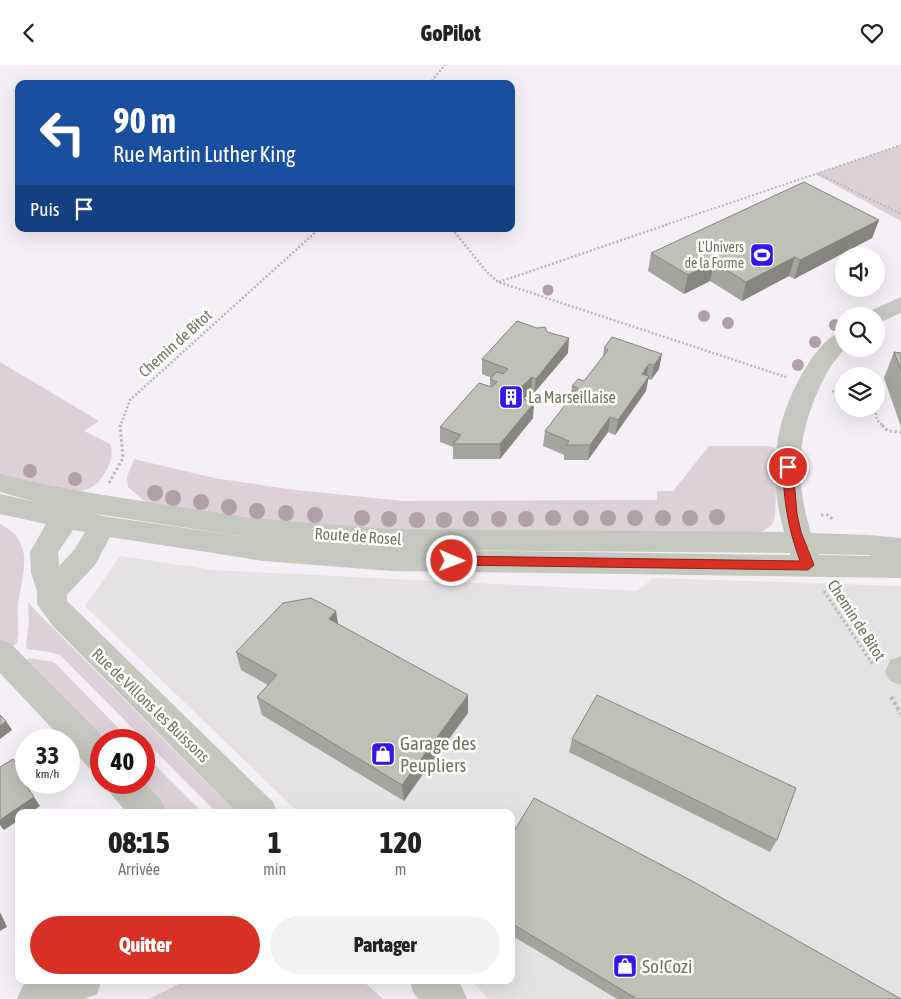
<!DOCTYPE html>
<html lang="fr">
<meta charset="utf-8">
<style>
:root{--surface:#fff;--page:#f2f2f2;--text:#222;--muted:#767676;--accent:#d93025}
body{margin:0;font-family:"Asap Condensed",sans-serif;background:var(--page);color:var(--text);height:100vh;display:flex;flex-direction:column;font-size:19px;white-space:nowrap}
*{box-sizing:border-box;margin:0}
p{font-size:16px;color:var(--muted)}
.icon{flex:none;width:28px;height:28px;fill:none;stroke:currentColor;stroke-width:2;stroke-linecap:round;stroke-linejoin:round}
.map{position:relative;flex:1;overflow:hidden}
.drawer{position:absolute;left:15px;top:744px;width:500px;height:175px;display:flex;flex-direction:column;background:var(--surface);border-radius:10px;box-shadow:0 5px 20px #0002}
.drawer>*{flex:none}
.banner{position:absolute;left:15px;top:15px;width:500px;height:152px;border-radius:10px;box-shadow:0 5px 20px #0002;background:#1a4fa0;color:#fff;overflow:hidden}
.tools{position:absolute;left:835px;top:182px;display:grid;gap:10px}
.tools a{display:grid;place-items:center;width:50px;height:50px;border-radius:50%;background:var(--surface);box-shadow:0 5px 20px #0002;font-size:25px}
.speed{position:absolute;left:15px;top:664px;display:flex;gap:10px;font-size:25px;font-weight:700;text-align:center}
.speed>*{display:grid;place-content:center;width:65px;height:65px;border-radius:50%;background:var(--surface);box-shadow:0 5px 20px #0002;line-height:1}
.speed small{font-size:12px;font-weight:400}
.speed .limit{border:8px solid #d22;background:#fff;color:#111}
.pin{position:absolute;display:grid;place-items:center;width:42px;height:42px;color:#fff;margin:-21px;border:2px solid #fff;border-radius:50%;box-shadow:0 1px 5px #0007}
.me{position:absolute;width:55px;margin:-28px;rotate:91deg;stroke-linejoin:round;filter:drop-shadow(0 0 4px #0008)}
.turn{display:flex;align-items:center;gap:18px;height:105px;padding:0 15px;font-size:22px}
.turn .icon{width:65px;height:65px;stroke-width:2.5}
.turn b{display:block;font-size:35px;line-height:42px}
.then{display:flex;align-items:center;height:48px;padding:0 15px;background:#0003;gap:10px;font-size:19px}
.eta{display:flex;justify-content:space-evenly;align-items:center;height:85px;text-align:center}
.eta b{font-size:30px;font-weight:800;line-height:35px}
.action{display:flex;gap:10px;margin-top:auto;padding:10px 15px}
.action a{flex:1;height:58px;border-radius:30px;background:var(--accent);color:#fff;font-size:20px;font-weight:800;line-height:58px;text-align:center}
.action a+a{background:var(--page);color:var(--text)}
header{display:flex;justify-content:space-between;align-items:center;height:65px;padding:0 15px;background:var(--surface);font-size:22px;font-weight:800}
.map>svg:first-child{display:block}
.built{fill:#e4e2e2}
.green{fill:#dcd1d6}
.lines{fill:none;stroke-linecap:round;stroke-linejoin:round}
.path-far3{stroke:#b8bbb3;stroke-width:2;stroke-dasharray:2 2;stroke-linecap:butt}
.path-far2{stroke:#b8bbb3;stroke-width:2.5;stroke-dasharray:2 2;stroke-linecap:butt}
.path-far1{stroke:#b8bbb3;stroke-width:3;stroke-dasharray:2.5 2.5;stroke-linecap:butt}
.path{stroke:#b8bbb3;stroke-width:4;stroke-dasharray:3 3;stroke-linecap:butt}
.minor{fill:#c5c8bf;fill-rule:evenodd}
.tree{fill:#b1a1a7}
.wall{fill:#a4a59d}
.shaded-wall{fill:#86867f}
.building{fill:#bfc0b6;stroke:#86867f}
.route{fill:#d93025;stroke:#8d1f18}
.labels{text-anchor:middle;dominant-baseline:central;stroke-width:5;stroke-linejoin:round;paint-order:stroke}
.far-poi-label{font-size:14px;fill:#6e7859;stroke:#fff;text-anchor:end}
.street-label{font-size:16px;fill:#6e7859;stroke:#fff}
.poi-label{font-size:16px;fill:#6e7859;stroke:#fff;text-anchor:start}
.near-poi-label{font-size:19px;fill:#6e7859;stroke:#fff;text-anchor:start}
</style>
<header><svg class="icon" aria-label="back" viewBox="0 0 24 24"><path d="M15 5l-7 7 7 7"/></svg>GoPilot<svg class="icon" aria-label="heart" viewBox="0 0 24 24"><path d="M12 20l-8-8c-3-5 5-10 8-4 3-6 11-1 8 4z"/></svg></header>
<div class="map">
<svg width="901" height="934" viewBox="0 0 901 934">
<rect width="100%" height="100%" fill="#f4f0f5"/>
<polygon class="built" points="120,491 213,505 637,526 653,513 901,521 901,934 489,934 470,915 511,915 511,748 298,747 85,541"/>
<g class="green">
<polygon points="901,80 901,156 815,109 818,108"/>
<path d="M 0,297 L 99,356 L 84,366 L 110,379 C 114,390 110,399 105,408 C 100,416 93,424 84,425 C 66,429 20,414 0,410 Z"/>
<path d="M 709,381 L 767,381 L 775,383 C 774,398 779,451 772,459 C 766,466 756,469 747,472 L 326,463 L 166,442 L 143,435 L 128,422 L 127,412 L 134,394 L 214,413 L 287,424 L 403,436 L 657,435 L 657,426 L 673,426 Z"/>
<path d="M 0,459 C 38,478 21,511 18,543 C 17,555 20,565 17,578 L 10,583 L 0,577 Z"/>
<polygon points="30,538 31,541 236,747 216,747 60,590 50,587 27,584 26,581 29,558 28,539"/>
<polygon points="29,593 54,597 130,675 101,675 101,683 23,598"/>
<polygon points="144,689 202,747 160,747 144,718"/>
<polygon points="187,915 362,915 383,934 149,934"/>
</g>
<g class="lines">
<g class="path-far3">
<polyline points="429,19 445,0"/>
<polyline points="819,109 901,149"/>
<polyline points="665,160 901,80"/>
</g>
<g class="path-far2">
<polyline points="452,164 486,206 498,217 786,312"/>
<polyline points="499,217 669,159"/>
<polyline points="832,326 844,329"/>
<polyline points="875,344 877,355 884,362"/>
<polyline points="120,362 130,335 319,164"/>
</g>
<g class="path-far1">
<polyline points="882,360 888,366 901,367"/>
<polyline points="109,418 123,393 120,360"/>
<polyline points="821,450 827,450 833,454"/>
<polyline points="824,526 873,600"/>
</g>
<polyline class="path" points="891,632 901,649"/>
<g class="minor">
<polygon points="901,232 901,248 876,259 876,251 866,251 868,247"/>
<path d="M 844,266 L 845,284 C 831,298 823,314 815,333 C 796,380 796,419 811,468 L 869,470 L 901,473 L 901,513 L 392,506 L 264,496 L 110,472 L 95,500 L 67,530 L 67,536 L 273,737 L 278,748 L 237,748 L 53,561 L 37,539 L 37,526 L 31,508 L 30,487 L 46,459 L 0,449 L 0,429 L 36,437 L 0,427 L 0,409 L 42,419 L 97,429 L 251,453 L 390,464 L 784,467 C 767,406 774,353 808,299 C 817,286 828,270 844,266 ZM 93,448 L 97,449 L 240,471 L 102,451 ZM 73,465 L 85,467 L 75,484 L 59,501 L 58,487 ZM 428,485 L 790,488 L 790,490 ZM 818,489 L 869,490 L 871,491 L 819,490 Z"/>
<polygon points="0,575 11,579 106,675 101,675 101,707 89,703 69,681 69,675 63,675 0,608"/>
<polygon points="901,591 901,620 890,616 885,607 890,595"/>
<polygon points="144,717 162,737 167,748 127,748 111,729 106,718"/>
<polygon points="35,915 102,915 97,929 84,934 17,934 23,920"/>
<polygon points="409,915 456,915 461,920 467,934 419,934 414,929"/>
</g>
</g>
<g class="tree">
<circle cx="548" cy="225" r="5.5"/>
<circle cx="704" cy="251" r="6"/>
<circle cx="728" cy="258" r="6"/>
<circle cx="835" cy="260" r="6"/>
<circle cx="815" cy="277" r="6"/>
<circle cx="798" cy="300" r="6"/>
<circle cx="30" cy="406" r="7"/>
<circle cx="75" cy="414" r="7"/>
<circle cx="155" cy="428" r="8"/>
<circle cx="173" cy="433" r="8"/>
<circle cx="201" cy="437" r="8"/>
<circle cx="229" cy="442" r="8"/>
<circle cx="257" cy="446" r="8"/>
<circle cx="286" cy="448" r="8"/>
<circle cx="315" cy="450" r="8"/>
<circle cx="717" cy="452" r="8"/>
<circle cx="362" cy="453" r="8"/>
<circle cx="553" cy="453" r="8"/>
<circle cx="581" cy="453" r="8"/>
<circle cx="608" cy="453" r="8"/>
<circle cx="635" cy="453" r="8"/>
<circle cx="663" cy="453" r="8"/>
<circle cx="690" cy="453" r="8"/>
<circle cx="389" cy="454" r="8"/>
<circle cx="471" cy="454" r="8"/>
<circle cx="499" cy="454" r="8"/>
<circle cx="526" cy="454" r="8"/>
<circle cx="417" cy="455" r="8"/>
<circle cx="444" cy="455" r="8"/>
</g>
<g class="wall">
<polygon points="879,155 872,173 794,214 789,211 742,236 710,216 684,229 648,206 651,188"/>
<polygon points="537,263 547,267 568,288 534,328 531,327 523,334 533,353 500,394 453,394 453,382 440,377 440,362 490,322 490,314 492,313 482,309 482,294"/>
<polygon points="612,272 659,304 651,315 648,314 646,326 615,370 608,367 588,395 564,395 564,390 543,381 545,366 571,333 572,321 584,316 603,292 604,283"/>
<polygon points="894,287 901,288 901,362 884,313"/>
<polygon points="338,559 468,648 432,697 435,698 435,703 428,712 423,709 404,736 262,650 257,632 268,620 241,605 236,587"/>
<polygon points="572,674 777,775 770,787 569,687"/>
<polygon points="511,771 901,934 617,934 511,870"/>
</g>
<g class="shaded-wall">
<polygon points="879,155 872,173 794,214 800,195"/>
<polygon points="795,192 789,211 742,236 746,217"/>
<polygon points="714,197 710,216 684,229 688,210"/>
<polygon points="569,273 568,288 534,328 536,314"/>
<polygon points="662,289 659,304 651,315 654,300"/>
<polygon points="649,299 646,313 642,309"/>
<polygon points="649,311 646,326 615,370 618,355"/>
<polygon points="532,312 531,327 520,338 516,331 518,325"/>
<polygon points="534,338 533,353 500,394 500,379"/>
<polygon points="610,352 608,367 588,395 590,380"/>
<polygon points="336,546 339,565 329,554"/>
<polygon points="468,630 468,648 425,706 423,705 423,709 404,736 402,720"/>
<polygon points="6,656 12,665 0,674 0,661"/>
<polygon points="13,694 26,714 26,715 24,717 40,741 30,748 19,748 19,755 4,765 0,760 0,755 18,708"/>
<polygon points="435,698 435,703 428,712 428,708"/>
<polygon points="0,847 7,862 0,866"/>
</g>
<g class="building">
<polygon points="804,117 879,155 800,195 795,192 746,217 714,197 688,210 651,188"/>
<polygon points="517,256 537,263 545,262 547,267 569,273 536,314 532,312 518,325 520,326 516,331 534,338 500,379 453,379 461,370 440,362 479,318 492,322 497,317 490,314 497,307 503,309 508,304 482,294"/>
<polygon points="612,272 662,289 654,300 649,299 642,309 649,311 618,355 610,352 590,380 566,380 569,376 545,366 578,323 572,321 578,314 584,316 608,285 604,283"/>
<polygon points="894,287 901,288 901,305"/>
<polygon points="311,533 336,546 329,554 468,630 402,720 257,632 277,610 236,587 283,538"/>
<polygon points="597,630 796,723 777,775 572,674"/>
<polygon points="0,650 6,656 0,661"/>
<polygon points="13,694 21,706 18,708 34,732 0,755 0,702"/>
<polygon points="430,695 435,698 428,708 423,705"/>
<polygon points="534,733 692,816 901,934 637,934 511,858 511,771"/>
</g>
<path class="route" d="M 788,398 L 793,402 L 797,449 L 801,467 L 814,500 L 808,505 L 452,500 L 446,496 L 452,491 L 800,496 C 787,460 785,439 782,402 Z"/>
<defs>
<symbol id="stadium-square" viewBox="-11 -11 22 22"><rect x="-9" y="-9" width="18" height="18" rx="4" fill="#3215f0" stroke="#fff"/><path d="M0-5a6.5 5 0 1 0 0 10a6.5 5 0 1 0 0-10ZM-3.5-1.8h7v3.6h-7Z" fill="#fff"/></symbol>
<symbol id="building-square" viewBox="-11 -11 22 22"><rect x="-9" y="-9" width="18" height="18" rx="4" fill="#3215f0" stroke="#fff"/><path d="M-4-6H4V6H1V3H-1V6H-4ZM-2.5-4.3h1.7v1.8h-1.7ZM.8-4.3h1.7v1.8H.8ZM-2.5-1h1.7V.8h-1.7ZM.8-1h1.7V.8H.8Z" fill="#fff"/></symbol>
<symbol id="shop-square" viewBox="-11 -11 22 22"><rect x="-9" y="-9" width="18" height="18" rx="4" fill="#3215f0" stroke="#fff"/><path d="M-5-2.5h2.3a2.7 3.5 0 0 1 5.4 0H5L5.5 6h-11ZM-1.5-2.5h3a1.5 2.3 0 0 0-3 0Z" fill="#fff"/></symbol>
</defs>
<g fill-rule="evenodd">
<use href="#stadium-square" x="748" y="176" width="28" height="28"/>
<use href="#building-square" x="497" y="318" width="28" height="28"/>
<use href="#shop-square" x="369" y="675" width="28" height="28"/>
<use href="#shop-square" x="611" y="887" width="28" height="28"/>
</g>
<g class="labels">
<g class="far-poi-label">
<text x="744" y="182">L'Univers<tspan x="744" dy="16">de la Forme</tspan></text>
</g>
<g class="street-label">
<text transform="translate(175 278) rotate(-42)">Chemin de Bitot</text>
<text transform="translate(358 471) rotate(4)">Route de Rosel</text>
<text transform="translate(857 555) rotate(57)">Chemin de Bitot</text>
<text transform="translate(151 640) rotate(44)">Rue de Villons les Buissons</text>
</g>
<g class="poi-label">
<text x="528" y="332">La Marseillaise</text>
</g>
<g class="near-poi-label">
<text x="400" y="678">Garage des<tspan x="400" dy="22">Peupliers</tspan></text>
<text x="642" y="901">So!Cozi</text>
</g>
</g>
</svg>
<div class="tools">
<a><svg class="icon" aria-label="sound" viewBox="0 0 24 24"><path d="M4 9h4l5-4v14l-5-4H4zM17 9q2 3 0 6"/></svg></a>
<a><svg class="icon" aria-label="search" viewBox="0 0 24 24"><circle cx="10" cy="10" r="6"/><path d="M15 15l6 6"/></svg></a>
<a><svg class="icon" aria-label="layers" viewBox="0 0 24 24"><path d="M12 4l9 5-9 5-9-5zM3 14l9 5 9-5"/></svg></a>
</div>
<div class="speed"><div>33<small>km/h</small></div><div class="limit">40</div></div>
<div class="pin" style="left:788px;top:402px;background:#d93025"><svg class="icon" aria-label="arrive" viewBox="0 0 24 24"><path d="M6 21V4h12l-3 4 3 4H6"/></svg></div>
<svg class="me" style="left:452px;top:496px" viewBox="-20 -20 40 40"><circle r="17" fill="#d93025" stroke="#fff" stroke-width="3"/><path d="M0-11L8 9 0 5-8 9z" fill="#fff"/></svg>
<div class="banner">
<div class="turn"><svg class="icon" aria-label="left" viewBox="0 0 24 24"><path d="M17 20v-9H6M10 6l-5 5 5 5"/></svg><div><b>90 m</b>Rue Martin Luther King</div></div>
<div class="then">Puis<svg class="icon" aria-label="arrive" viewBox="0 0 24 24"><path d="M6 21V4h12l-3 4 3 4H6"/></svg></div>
</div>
<section class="drawer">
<div class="eta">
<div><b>08:15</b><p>Arrivée</p></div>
<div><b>1</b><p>min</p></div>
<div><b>120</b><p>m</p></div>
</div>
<div class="action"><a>Quitter</a><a>Partager</a></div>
</section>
</div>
